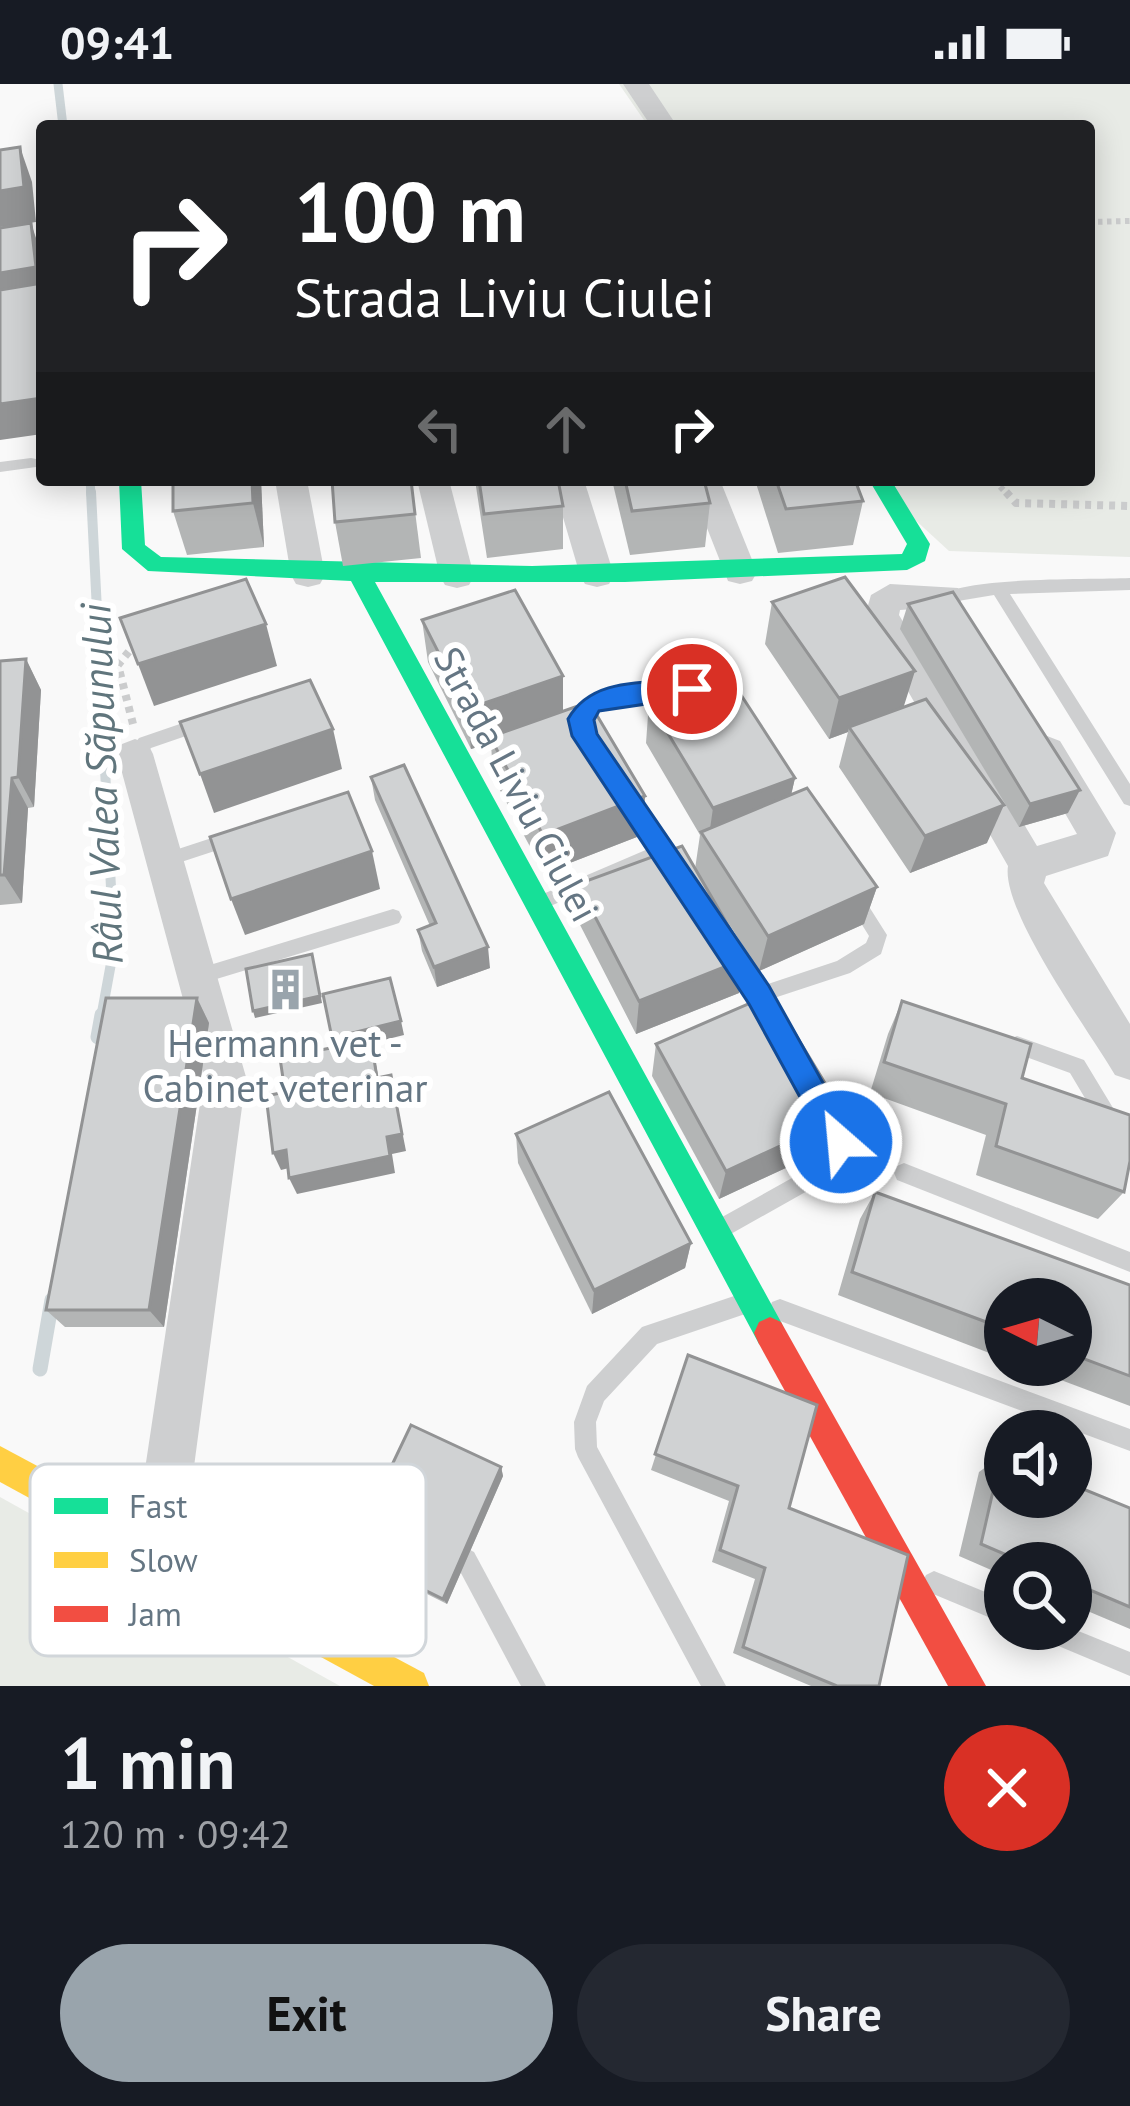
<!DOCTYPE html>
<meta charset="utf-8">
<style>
:root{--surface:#171b24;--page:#242831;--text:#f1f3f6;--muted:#9ea1a6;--accent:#99a4ac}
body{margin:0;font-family:"PT Sans",sans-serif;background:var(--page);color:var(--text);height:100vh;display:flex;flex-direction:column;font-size:45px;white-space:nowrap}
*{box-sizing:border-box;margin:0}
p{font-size:39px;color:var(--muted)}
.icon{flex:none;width:66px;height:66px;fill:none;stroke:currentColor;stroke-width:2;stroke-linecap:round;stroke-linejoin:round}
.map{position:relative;height:1602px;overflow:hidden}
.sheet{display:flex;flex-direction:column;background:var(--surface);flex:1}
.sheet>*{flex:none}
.banner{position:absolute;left:36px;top:36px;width:1059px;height:366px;border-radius:12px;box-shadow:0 6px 30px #0003;background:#202124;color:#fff;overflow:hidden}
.needle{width:78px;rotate:275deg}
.tools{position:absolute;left:984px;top:1194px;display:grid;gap:24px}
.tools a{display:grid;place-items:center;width:108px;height:108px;border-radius:50%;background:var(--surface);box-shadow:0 6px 30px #0003;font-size:60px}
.pin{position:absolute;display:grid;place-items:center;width:102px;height:102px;color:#fff;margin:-51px;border:6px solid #fff;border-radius:50%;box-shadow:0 3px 12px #0007}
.me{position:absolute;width:132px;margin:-66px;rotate:333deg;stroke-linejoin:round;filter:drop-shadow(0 0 9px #0008)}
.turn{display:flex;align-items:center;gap:42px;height:252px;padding:0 60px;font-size:54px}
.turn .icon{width:156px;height:156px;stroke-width:2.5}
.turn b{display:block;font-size:84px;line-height:102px}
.lanes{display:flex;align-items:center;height:114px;padding:0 60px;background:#0003;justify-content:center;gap:60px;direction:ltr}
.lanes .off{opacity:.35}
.round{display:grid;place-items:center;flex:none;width:126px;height:126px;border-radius:63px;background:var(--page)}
.headline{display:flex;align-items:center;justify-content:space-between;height:204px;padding:0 60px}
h1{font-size:72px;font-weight:600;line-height:90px}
.action{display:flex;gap:24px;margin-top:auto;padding:24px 60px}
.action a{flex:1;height:138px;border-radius:72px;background:var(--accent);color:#111;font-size:48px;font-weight:600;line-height:138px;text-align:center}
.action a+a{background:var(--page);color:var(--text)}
.status{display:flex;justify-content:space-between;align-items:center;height:84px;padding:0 60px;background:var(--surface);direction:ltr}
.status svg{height:33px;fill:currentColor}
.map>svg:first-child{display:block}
.green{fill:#e8ebe6}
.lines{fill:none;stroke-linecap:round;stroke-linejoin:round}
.stream-far2{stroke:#ced6d9;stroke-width:9}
.stream-far1{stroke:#ced6d9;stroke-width:10}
.stream{stroke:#ced6d9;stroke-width:15}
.path-far1{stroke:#cbcccd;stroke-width:6;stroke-dasharray:4.5 4.5;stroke-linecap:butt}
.path{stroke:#cbcccd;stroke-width:8;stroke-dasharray:6 6;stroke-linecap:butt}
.lane{fill:#cecfd0;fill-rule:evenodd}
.street{fill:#cecfd0;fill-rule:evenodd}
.fast{fill:#16e098;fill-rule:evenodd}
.slow{fill:#ffcf43;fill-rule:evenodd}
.jam{fill:#f24e42;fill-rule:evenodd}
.wall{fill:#b3b5b5}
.shaded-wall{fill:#929394}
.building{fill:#d0d2d3;stroke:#929394;stroke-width:3}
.route{fill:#1a73e8;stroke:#114b97;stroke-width:3}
.labels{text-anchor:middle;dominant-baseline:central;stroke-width:12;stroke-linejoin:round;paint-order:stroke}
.street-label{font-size:39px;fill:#657683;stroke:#fff}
.poi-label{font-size:39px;fill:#657683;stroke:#fff}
.water-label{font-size:42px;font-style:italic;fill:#60757c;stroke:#fff}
.key{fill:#fff;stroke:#d1d6da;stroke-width:3}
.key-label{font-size:33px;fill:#657683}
</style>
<div class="status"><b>09:41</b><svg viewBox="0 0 49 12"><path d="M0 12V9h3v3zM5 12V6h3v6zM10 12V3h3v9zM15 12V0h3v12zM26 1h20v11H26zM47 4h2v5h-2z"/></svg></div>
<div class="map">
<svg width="1130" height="1602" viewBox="0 0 1130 1602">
<rect width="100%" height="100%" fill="#f9f9f9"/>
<g class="green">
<polygon points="619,0 1130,0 1130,473 949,467 912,433 888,396 1089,396 1089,42 648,42"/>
<polygon points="0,1413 340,1602 0,1602"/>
</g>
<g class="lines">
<g class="stream-far2">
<polyline points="58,0 63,42"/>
<polyline points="90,396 91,411"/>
</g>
<polyline class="stream-far1" points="91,408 114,863 101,934"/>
<g class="stream">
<polyline points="98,953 102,931"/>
<polyline points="40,1285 52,1216"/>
</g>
<g class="path-far1">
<polyline points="1089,138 1130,137"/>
<polyline points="994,396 1008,411"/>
</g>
<g class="path">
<polyline points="1006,408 1016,419 1130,422"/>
<polyline points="133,640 118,581 138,556"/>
</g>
<g class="lane">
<polygon points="31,374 36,375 36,383 0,388 0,378"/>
<path d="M 1130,494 L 1130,506 L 1010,510 L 1130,700 L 1130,722 L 1124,720 L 994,511 L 946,519 L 938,513 C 964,492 1091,496 1130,494 Z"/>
<polygon points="708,600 716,606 714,611 606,620 596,624 588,643 582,645 574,638 584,615 604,608"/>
<polygon points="206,631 214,638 212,643 151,664 141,675 129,675 127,670 139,654"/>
<polygon points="631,717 637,719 678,781 681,786 678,791 666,791 656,777 548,823 542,826 536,823 533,818 536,813 648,765 622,724 625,719"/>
<polygon points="233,747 239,749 242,754 239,759 166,783 160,781 157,776 160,771"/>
<polygon points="855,807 861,810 887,851 881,870 850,889 771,915 783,935 780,941 773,944 766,941 725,878 723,872 725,866 732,864 739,866 762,902 837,877 866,859 869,852 846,815 849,810"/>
<polygon points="393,825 399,827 402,833 399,839 393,841 200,900 193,898 191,892 193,886 200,884"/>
<polygon points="1017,952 1084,976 1130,1052 1130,1081 1123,1078 1070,989 1010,967 1007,961 1010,955"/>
<polygon points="830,1022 837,1024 851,1057 841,1088 729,1151 722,1154 715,1151 712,1144 715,1137 826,1075 831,1057 820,1031 823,1024"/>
<polygon points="904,1079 1130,1168 1130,1188 897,1096 894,1089 897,1082"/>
<polygon points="743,1209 751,1212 754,1220 751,1228 657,1260 604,1317 596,1338 597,1363 726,1602 701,1602 578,1373 575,1365 574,1338 587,1302 642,1243"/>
<polygon points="780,1215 1130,1345 1130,1367 772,1234 769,1226 772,1218"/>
<polygon points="307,1379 392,1411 395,1419 392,1427 384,1430 307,1401 233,1415 195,1479 187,1483 179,1479 175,1471 179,1463 218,1397"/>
<polygon points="466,1464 474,1468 546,1602 521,1602 454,1476 458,1468"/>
<polygon points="934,1487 1005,1516 1005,1540 926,1507 922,1499 926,1491"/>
<polygon points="1071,1544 1130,1568 1130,1592 1037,1553 1033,1545"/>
</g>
<g class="street">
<polygon points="623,0 649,0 677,42 651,42"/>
<polygon points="275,396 307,396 325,491 320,500 308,503 296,500 291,491"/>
<polygon points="417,396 449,396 474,492 469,501 457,504 445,501 440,492"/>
<polygon points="552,396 584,396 614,491 609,500 597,503 585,500 580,491"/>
<polygon points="688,396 720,396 757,488 752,497 740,500 728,497"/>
<path d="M 890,500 L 958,504 L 963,513 L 958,522 L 900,526 L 899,531 L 1037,762 L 1077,750 L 1029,667 L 1034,657 L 1047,652 L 1060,657 L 1116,749 L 1108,772 L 1046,792 L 1044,799 L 1130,940 L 1130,996 L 1115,991 C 1089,947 1001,827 1008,782 L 865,532 L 871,511 Z"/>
<polygon points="135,655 148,660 153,670 246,993 183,1465 176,1483 158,1490 140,1483 133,1465 204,993 117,670 122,660"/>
</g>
<polygon class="fast" points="119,396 141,396 145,461 161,473 532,482 902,470 907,460 869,396 891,396 930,460 925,477 907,486 625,498 375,498 781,1238 786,1249 781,1260 770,1265 759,1260 351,497 148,487 122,465"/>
<polygon class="slow" points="0,1362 424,1589 429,1602 374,1602 0,1398"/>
<polygon class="jam" points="770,1233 781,1238 986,1602 948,1602 759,1260 754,1249 759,1238"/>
</g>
<g class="wall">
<polygon points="173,396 261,396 264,463 187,471 173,427"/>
<polygon points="411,396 421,474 343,482 335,438"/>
<polygon points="475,396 558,396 563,422 563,465 487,474"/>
<polygon points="612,396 704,396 710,419 705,463 630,471"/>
<polygon points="755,396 855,396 863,417 853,461 778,469"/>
<polygon points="772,518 903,623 987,759 910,789 839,683 848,648 829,655 765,560"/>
<polygon points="908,520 1068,729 1019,743 900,545"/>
<polygon points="422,536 563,592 563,627 645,712 642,751 544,789 493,693 491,659 471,665 428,578"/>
<polygon points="26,575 41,606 34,723 28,724 22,819 0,821 0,577"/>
<polygon points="649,618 795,694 791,711 877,803 864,840 759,887 706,804 739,909 636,950 578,837 578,800 695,785 700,751 646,659"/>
<polygon points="371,693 490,884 437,903 422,867 418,846 430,842 375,716"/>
<polygon points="197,914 209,939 164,1243 65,1243 46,1226"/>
<polygon points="902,917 1022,994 1124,1108 1098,1135 976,1091 986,1051 870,1009 888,950"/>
<polygon points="656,960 833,1062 719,1115 652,992"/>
<polygon points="516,1050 691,1159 685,1184 592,1230 518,1079"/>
<polygon points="875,1108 1130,1201 1130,1322 1021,1281 1071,1281 1071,1215 1005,1215 1005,1275 838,1211 860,1135"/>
<polygon points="688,1271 789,1424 879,1602 811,1602 733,1569 755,1495 712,1478 729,1417 651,1386"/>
<polygon points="1001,1372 1130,1424 1130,1545 1071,1520 1071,1479 1005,1479 1005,1492 959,1472 979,1388"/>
<polygon points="501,1383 503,1392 447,1520 357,1475 350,1469"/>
</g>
<g class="shaded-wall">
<polygon points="20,63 32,98 36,138 0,143 0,107"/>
<polygon points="31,139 42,172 42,219 0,226 0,189"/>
<polygon points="42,314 42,350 0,356 0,320"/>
<polygon points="252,396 261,396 264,463 253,419"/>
<polygon points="266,540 277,582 154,622 138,580"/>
<polygon points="26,575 41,606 34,723 18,693"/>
<polygon points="915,587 902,628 849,643 848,648 829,655 839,614"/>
<polygon points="563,592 563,634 490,653 491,659 471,665 467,625"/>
<polygon points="333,645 342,685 214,729 200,690"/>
<polygon points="12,694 28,724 22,819 4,791"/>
<polygon points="795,694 786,733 708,759 713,724"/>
<polygon points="1080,706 1068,729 1019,743 1030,720"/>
<polygon points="645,712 642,751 544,789 543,751"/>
<polygon points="1004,721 987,759 910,789 925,752"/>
<polygon points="372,767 380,805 245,851 231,815"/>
<polygon points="877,803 864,840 759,887 768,852"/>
<polygon points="488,863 490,884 437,903 434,883"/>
<polygon points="747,874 739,909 636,950 639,917"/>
<polygon points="314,877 322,919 255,934 253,927"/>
<polygon points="197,914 209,939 164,1243 149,1226"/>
<polygon points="401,937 404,951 372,959 382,1013 337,967 332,954"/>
<polygon points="391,991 406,1067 392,1070 395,1089 297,1110 289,1094 387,1053"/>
<polygon points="845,1032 833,1062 719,1115 726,1087"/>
<polygon points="286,1066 293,1083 281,1086 273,1069"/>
<polygon points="691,1159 685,1184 592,1230 594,1206"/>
<polygon points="501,1383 503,1392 447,1520 443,1515"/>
</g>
<g class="building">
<polygon points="20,63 24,103 0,107 0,66"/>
<polygon points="31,139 36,183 0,189 0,144"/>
<polygon points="42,199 42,314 0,320 0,206"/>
<polygon points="173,396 252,396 253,419 173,427"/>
<polygon points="332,396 411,396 415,430 335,438"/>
<polygon points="479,396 558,396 563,422 484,430"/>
<polygon points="625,396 704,396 710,419 632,427"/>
<polygon points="776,396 855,396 863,417 786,425"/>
<polygon points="845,493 915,587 839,614 772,518"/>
<polygon points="246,495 266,540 138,580 120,534"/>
<polygon points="515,506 563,592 467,625 422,536"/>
<polygon points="953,508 1080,706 1030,720 908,520"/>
<polygon points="26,575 18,693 12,694 4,791 0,791 0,577"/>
<polygon points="728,591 795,694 713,724 649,618"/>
<polygon points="310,596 333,645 200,690 180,638"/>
<polygon points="926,615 1004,721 925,752 849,643"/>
<polygon points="589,618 645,712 543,751 490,653"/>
<polygon points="404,681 488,863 434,883 418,846 436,839 371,693"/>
<polygon points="807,704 877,803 768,852 701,748"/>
<polygon points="348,708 372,767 231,815 210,753"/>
<polygon points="682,762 747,874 639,917 578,800"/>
<polygon points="312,870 320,912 253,927 246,885"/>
<polygon points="390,894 401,937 332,954 323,910"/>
<polygon points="771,910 845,1032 726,1087 656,960"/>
<polygon points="106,914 197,914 149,1226 46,1226"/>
<polygon points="902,917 1031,960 1022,994 1130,1031 1130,1077 1124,1108 996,1062 1006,1020 884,978"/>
<polygon points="371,956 377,994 391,991 402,1050 387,1053 390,1072 289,1094 286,1066 273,1069 266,1012 285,1008 280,974"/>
<polygon points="609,1008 691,1159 594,1206 516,1050"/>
<polygon points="875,1108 1130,1201 1130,1292 1071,1270 1071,1215 1005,1215 1005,1245 852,1188"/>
<polygon points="688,1271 817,1321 789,1424 908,1471 879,1602 837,1602 743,1563 765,1484 720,1466 738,1402 655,1370"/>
<polygon points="411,1341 501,1383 443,1515 350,1469"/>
<polygon points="1001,1372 1005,1373 1005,1413 1071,1413 1071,1400 1130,1424 1130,1523 1071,1498 1071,1479 1025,1479 981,1460"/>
</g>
<path class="route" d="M 692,595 L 704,605 L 700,612 L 599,627 L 594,636 L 597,650 L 769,902 L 856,1058 L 852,1068 L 841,1072 L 830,1068 L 749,920 L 572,652 L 568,635 C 592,592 646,600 692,595 Z"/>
<defs>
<symbol id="building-bare" viewBox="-9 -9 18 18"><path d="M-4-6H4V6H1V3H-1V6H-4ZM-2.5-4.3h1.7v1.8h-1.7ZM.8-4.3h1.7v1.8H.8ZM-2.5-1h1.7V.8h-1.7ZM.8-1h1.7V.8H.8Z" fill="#99a4ac" stroke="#fff" stroke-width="2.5" paint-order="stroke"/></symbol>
</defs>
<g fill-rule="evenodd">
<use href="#building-bare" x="256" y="876" width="59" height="59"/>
</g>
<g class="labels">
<g class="street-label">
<text transform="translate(517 700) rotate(62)">Strada Liviu Ciulei</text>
</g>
<g class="poi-label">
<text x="285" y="958">Hermann vet -<tspan x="285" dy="45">Cabinet veterinar</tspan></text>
</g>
<g class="water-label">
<text transform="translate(101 700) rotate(-92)">Râul Valea Săpunului</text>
</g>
</g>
<rect x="30" y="1380" width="396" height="192" rx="18" class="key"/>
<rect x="54" y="1414" width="54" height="16" fill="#16e098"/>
<rect x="54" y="1468" width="54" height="16" fill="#ffcf43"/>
<rect x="54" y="1522" width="54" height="16" fill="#f24e42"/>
<g class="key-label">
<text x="129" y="1434">Fast</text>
<text x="129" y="1488">Slow</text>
<text x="129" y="1542">Jam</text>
</g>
</svg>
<div class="tools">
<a><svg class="needle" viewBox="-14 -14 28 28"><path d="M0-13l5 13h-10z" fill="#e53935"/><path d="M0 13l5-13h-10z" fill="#9ea1a6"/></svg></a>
<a><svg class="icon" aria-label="sound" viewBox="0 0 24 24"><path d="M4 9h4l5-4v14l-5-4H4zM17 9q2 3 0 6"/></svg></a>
<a><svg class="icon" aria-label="search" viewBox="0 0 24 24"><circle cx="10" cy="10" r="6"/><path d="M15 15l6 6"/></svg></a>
</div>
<div class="pin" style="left:692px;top:605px;background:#d93025"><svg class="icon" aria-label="arrive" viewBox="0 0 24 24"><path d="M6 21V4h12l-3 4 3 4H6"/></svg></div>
<svg class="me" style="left:841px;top:1058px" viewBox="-20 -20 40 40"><circle r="17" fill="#1a73e8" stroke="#fff" stroke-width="3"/><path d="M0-11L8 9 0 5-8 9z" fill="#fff"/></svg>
<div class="banner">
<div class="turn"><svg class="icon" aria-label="right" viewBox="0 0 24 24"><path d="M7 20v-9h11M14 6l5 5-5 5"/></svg><div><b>100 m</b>Strada Liviu Ciulei</div></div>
<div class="lanes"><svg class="icon off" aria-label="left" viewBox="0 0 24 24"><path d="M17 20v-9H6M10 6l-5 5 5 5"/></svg><svg class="icon off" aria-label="ahead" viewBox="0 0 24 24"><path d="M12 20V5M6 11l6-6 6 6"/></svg><svg class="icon" aria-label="right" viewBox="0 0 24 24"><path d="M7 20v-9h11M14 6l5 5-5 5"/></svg></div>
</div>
</div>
<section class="sheet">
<div class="headline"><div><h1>1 min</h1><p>120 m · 09:42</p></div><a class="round" style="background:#d93025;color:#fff"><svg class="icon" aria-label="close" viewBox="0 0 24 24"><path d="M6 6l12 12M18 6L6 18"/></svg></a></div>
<div class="action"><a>Exit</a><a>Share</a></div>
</section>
